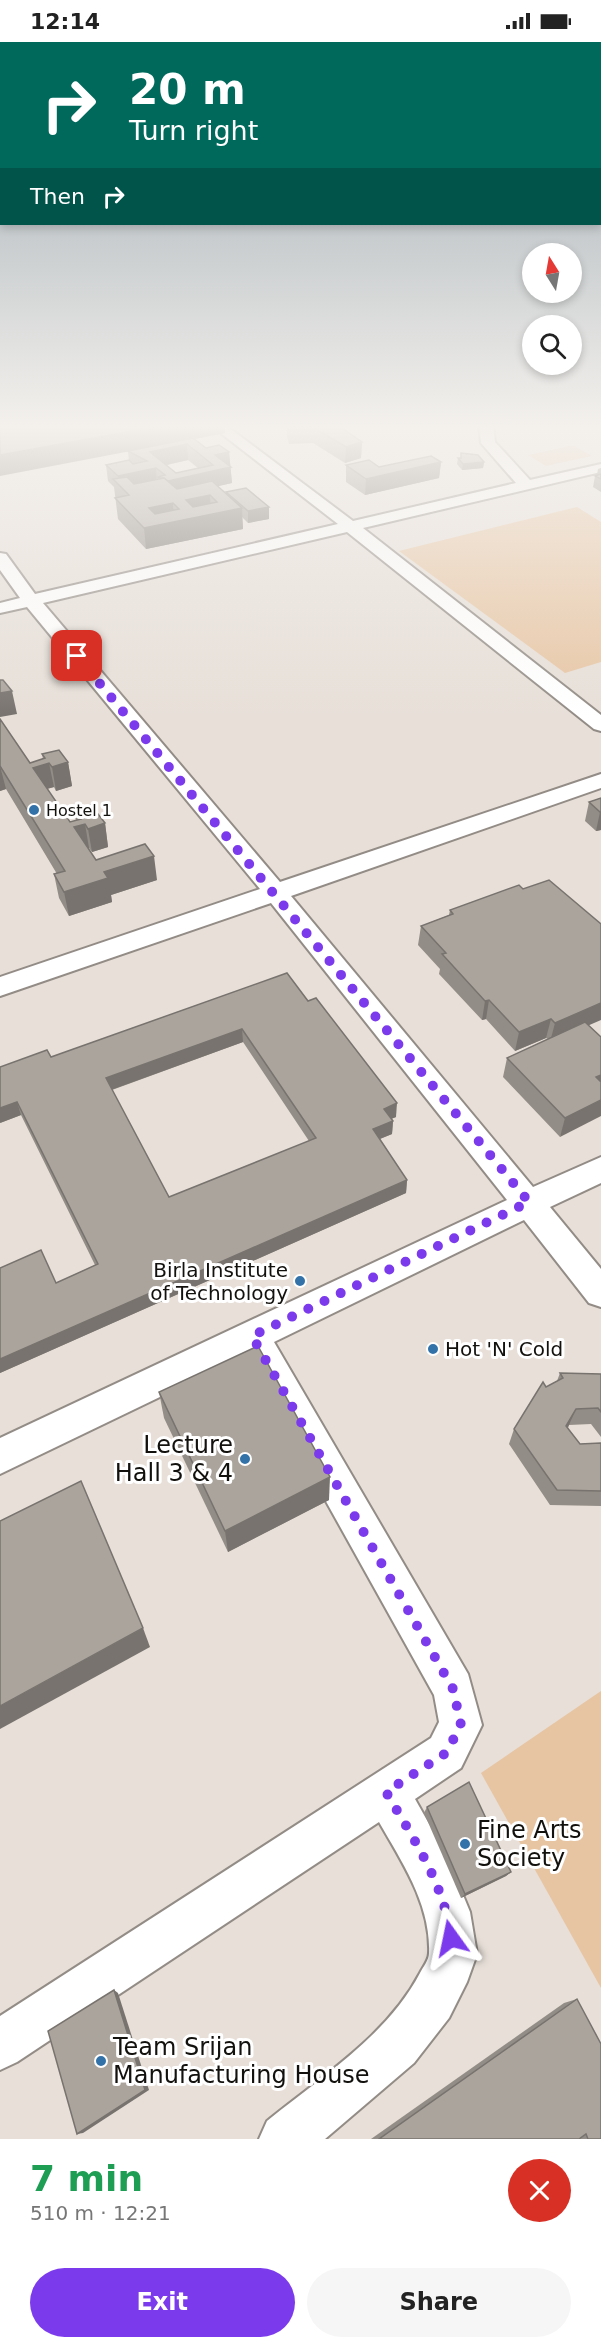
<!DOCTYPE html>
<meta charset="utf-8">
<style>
:root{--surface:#fff;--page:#f6f6f6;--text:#222;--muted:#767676;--accent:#7c3aed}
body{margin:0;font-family:"DejaVu Sans",sans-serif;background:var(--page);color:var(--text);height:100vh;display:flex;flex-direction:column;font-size:22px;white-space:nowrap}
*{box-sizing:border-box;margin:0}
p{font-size:20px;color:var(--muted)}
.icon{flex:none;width:33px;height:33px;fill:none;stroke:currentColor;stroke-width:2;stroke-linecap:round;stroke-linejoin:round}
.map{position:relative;height:2097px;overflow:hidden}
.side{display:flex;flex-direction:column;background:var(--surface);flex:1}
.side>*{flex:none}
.guide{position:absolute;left:0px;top:0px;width:602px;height:183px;box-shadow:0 3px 9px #0003;background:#00695c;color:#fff;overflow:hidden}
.needle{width:39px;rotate:349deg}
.controls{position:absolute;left:522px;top:201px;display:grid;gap:12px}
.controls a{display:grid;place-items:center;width:60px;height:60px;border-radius:50%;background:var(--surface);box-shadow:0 3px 9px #0003;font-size:30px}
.pin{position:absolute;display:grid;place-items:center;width:51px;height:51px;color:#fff;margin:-26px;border-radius:12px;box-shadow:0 3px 9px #0006}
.me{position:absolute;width:66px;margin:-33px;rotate:348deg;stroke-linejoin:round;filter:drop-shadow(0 0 4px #0008)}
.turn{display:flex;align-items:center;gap:21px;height:126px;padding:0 30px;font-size:27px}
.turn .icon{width:78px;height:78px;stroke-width:2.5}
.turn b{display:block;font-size:42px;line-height:51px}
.then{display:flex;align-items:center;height:57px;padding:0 30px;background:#0003;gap:12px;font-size:22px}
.round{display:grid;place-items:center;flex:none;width:63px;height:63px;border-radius:32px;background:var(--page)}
.overview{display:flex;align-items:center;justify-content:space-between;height:102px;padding:0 30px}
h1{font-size:36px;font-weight:800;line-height:45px;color:#1e9e55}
.cta{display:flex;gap:12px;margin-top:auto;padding:12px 30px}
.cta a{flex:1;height:69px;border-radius:36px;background:var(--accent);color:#fff;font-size:24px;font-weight:800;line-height:69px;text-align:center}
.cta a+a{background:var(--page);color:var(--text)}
.status{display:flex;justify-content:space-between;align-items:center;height:42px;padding:0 30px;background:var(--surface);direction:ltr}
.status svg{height:16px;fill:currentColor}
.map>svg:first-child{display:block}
.green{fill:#e7c5a3}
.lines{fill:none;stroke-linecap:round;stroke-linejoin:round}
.minor-casing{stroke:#938c86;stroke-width:4}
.minor{fill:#fff;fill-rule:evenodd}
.wall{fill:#938d87;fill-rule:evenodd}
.shaded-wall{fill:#78736e}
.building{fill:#aba49d;stroke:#78736e;stroke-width:1.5;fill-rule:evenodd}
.route{stroke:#7c3aed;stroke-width:10;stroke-dasharray:0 18}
.poi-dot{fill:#3272a9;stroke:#fff;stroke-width:2}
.labels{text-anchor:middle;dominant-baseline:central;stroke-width:6;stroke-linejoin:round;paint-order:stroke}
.far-poi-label{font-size:16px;fill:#13110e;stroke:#fff;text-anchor:start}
.poi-label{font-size:20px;fill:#13110e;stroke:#fff;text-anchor:end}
.near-poi-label{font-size:24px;fill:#13110e;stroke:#fff;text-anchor:start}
</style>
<div class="status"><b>12:14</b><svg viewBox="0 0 49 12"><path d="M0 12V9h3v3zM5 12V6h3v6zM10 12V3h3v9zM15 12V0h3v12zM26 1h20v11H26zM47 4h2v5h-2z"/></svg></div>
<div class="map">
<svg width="601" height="2097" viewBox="0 0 601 2097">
<rect width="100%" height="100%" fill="#e7dfd8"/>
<g class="green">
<polygon points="573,403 592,414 546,424 528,413"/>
<polygon points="577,465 601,480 601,620 565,631 399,509"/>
<polygon points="601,1649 601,1946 481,1731"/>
</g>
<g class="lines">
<defs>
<path id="minor" d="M 209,382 L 224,382 L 353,479 L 516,441 L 481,401 L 479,382 L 493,382 L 495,400 L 530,438 L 601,422 L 601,430 L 363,486 L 601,673 L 601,689 L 594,687 L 347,490 L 43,561 L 280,840 L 601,732 L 601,746 L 291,854 L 533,1145 L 601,1115 L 601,1141 L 550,1165 L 601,1227 L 601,1265 L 589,1261 L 524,1178 L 274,1300 L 468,1632 L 482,1683 L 461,1726 L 415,1757 L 446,1812 L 470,1870 L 477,1912 L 467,1940 L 449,1976 L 414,2021 L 325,2097 L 259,2097 L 267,2079 C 321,2035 387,1994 420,1931 C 423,1925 429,1918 429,1911 C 431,1863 402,1820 379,1780 L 17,2020 L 0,2028 L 0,1974 L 431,1696 L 439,1680 L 434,1653 L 245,1314 L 0,1432 L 0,1396 L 507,1158 L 271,861 L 0,954 L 0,935 L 260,847 L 27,565 L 0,571 L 0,561 L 20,556 L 0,528 L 0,511 L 6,512 L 35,552 L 338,482 Z"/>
</defs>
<use href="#minor" class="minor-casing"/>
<use href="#minor" class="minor"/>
</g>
<g class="wall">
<path d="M 0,382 L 224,382 L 225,391 L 195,397 L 206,406 L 229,410 L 232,441 L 218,444 L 226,452 L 226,450 L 269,465 L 269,477 L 248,481 L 242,475 L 243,487 L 146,507 L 118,477 L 114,445 L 108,439 L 106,423 L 129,419 L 128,410 ZM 188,418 L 198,426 L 176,431 L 167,423 Z"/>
<polygon points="287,382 345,382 345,388 362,400 361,416 345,421 313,401 289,402 287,394"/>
<polygon points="461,411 484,420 483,426 462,428 457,422 458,416 461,416"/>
<polygon points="441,420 439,436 365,453 346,440 346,423 379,425"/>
<polygon points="601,426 601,450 593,445 595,434 597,433 598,427"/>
<polygon points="0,677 30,721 43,717 42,712 68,720 72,744 56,749 54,745 47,747 70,780 76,779 74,768 105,781 108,805 92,810 89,806 88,806 96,818 157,838 111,853 112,860 69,874 59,856 54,832 57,832 6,747 0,749"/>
<polygon points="601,756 601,788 596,789 585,779 589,760"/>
<polygon points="450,868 589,984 601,995 560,1095 503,1035 507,1016 548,997 546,996 515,1009 486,977 482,978 439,932 440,927 418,903 421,884 449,873"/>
<path d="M 287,931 L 396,1075 L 391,1077 L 393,1079 L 392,1092 L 380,1097 L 407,1138 L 406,1151 L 0,1331 L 0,1226 L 56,1241 L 95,1223 L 21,1073 L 0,1081 L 51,1015 ZM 243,1000 L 309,1099 L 169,1155 L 112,1048 Z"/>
<polygon points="560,1331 601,1332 601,1395 591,1382 569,1383 568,1386 580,1402 601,1401 601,1464 550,1463 509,1402 514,1387 546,1345 557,1339"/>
<polygon points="159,1350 329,1458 228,1510 164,1376"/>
<polygon points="427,1765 511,1830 506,1834 461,1856 424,1771"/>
<polygon points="577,1957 601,2097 371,2097 564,1961"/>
</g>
<g class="shaded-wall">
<polygon points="171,382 224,382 225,391 0,434 0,413"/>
<polygon points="334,382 345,382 345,391"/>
<polygon points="362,400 361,416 345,421 346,405"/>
<polygon points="187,402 188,418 152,426 150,410"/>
<polygon points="229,410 232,441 166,456 164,440 216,428 215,413"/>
<polygon points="441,420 439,436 365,453 366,437"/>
<polygon points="484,420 483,426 462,428 463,422"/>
<polygon points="156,426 157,442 120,444 118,434"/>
<polygon points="210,453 211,473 242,466 243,487 146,507 144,486 149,466 173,461 174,480 186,458"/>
<polygon points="269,465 269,477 248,481 248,469"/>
<polygon points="12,649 17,672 0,675 0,651"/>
<polygon points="68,720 72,744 56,749 52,725"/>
<polygon points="49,721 54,745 38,749 33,726"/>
<polygon points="0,724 6,747 0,749"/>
<polygon points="600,770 601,770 601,788 596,789"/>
<polygon points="105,781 108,805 92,810 88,787"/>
<polygon points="85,782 89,806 78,809 74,785"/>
<polygon points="154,814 157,838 111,853 112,860 69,874 64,850 104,830"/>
<polygon points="489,958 486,977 482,978 485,959"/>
<polygon points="601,961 601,978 550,1000 555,981"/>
<polygon points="551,977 546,996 515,1009 519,990"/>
<polygon points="242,987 243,1000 108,1049 106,1036"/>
<polygon points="601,1033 601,1049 596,1035"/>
<polygon points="601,1058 601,1074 560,1095 565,1076"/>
<polygon points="17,1060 21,1073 0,1081 0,1066"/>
<polygon points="397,1061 396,1075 383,1080 384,1067"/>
<polygon points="393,1079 392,1092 372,1100 373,1087"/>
<polygon points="407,1138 406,1151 0,1331 0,1317"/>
<polygon points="576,1367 569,1383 560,1399 566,1384"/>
<polygon points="330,1435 329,1458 228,1510 225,1489"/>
<polygon points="143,1586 150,1605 0,1687 0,1664"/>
<polygon points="511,1830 506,1834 461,1856 465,1852"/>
<polygon points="114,1948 118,1951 149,2048 83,2091 77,2092"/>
</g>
<g class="building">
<polygon points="0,382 171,382 0,413"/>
<polygon points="288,382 336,382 362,400 346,405 313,385 289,386"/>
<path d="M 193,396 L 206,406 L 219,403 L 229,410 L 215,413 L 231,425 L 168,439 L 164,436 L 160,436 L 158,435 L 165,433 L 156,426 L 118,434 L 106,423 L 129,418 L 133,422 L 147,419 L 128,409 ZM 187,402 L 213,423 L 176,431 L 150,410 Z"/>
<polygon points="461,411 478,413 484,420 463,422 458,416 461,416"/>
<polygon points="431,414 441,420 366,437 346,423 369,418 379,425"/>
<polygon points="601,432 601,437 595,434"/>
<path d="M 127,435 L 134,442 L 164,436 L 177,447 L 212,439 L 242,466 L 144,486 L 115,456 L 129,453 L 113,437 ZM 210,453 L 217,460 L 193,465 L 186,458 ZM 173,461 L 179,467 L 155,472 L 149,466 Z"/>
<polygon points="246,446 269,465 248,469 226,450"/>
<polygon points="0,638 3,638 12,649 0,651"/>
<polygon points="0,677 30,721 45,716 42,712 59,708 68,720 52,725 49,721 33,726 70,780 81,777 74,768 91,763 105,781 88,787 85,782 74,785 96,818 145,802 154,814 104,830 108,836 64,850 54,832 65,829 0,724"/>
<polygon points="601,756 601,770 600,770 589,760"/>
<polygon points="549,838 601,882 601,961 555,981 551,977 519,990 489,958 485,959 442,912 446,911 421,884 453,872 450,868 519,843 523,847"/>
<path d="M 287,931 L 308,959 L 316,956 L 397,1061 L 384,1067 L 393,1079 L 373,1087 L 407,1138 L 0,1317 L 0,1226 L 41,1208 L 56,1241 L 98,1222 L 17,1060 L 0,1066 L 0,1025 L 47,1008 L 51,1015 ZM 242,987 L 316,1096 L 169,1155 L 106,1036 Z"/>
<polygon points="585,980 601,995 601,1033 596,1035 601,1040 601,1058 565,1076 507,1016"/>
<polygon points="258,1304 330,1435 225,1489 159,1350"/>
<polygon points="560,1331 601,1332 601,1370 598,1366 576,1367 566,1384 580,1402 601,1401 601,1449 557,1448 514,1387 543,1340 546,1345 563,1336"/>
<polygon points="81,1439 143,1586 0,1664 0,1479"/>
<polygon points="469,1740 511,1830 465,1852 427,1765"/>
<polygon points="114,1948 145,2048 77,2092 48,1989"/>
<polygon points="577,1957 601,2002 601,2097 588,2097 586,2092 579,2097 379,2097"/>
</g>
<linearGradient id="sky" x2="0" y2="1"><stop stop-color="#9ba7af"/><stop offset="0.57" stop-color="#f4f1ed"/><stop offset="1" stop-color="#f4f1ed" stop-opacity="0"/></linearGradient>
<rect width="601" height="675" fill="url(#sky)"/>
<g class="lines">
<path class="route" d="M 77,614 L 529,1160 L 252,1294 L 453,1647 L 461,1683 L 446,1711 L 386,1750 C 413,1796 445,1843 451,1896"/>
</g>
<g class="poi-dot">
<circle cx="34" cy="768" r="6"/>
<circle cx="300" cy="1239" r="6"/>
<circle cx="433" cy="1307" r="6"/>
<circle cx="245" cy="1417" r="6"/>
<circle cx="465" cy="1802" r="6"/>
<circle cx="101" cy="2019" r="6"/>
</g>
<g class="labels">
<g class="far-poi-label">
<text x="46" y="768">Hostel 1</text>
</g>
<g class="poi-label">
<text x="288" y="1228">Birla Institute<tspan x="288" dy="23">of Technology</tspan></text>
<text x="445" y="1307" text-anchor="start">Hot 'N' Cold</text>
</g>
<g class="near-poi-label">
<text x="233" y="1403" text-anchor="end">Lecture<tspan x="233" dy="28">Hall 3 &amp; 4</tspan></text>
<text x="477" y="1788">Fine Arts<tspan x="477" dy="28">Society</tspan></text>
<text x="113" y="2005">Team Srijan<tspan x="113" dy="28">Manufacturing House</tspan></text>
</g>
</g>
</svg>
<div class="controls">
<a><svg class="needle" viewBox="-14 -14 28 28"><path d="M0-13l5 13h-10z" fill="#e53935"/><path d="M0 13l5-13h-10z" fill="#767676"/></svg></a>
<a><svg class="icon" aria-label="search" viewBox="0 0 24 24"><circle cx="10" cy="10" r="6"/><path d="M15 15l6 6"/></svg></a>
</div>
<div class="pin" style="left:77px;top:614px;background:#d93025"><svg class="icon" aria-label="arrive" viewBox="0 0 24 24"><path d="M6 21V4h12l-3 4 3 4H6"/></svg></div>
<svg class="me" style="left:451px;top:1896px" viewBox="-20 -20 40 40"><path d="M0-17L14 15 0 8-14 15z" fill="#7c3aed" stroke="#fff" stroke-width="4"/></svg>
<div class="guide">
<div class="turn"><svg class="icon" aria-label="right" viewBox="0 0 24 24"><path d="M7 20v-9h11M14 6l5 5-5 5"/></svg><div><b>20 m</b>Turn right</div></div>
<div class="then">Then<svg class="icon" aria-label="right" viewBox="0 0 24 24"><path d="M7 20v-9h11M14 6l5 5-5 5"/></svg></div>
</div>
</div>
<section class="side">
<div class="overview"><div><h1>7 min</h1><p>510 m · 12:21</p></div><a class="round" style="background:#d93025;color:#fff"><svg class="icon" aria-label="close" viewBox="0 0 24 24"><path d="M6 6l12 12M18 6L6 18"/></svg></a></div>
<div class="cta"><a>Exit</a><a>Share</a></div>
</section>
